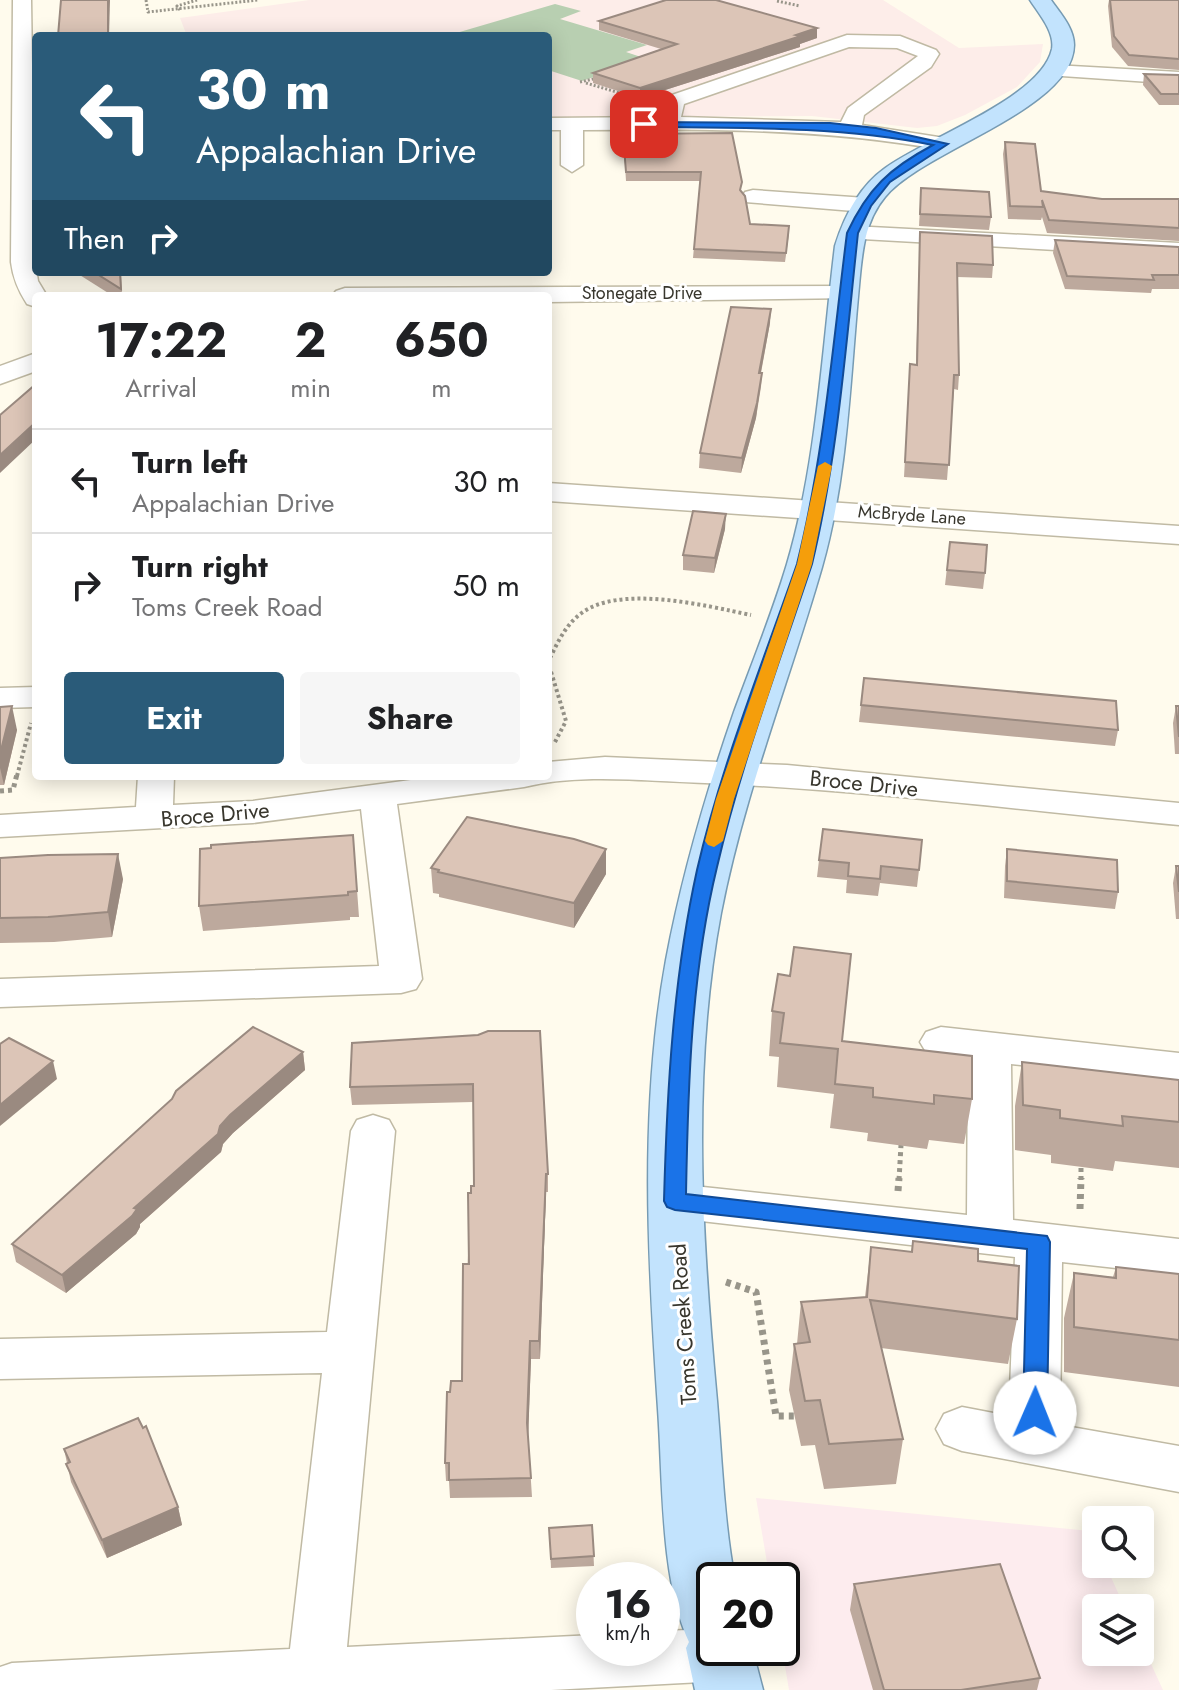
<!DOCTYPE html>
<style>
:root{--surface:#fff;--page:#f6f6f6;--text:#202124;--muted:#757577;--line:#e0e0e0;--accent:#2a5b79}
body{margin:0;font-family:Jost,sans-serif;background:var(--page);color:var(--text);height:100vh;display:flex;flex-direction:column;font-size:30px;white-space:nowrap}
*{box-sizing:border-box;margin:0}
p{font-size:26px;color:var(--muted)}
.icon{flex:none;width:44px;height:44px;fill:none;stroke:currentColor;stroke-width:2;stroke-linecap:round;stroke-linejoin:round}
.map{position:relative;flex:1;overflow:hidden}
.details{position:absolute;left:32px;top:292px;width:520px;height:488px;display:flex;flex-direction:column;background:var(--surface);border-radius:8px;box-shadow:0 4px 20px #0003}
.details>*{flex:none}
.guide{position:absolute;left:32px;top:32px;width:520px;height:244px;border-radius:8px;box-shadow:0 4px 20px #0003;background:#2a5b79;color:#fff;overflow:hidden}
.fabs{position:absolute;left:1082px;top:1506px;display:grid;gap:16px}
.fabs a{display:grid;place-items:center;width:72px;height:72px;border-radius:8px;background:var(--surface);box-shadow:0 4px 20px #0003;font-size:40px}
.speed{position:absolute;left:576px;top:1562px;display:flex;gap:16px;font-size:40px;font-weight:700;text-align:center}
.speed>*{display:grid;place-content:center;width:104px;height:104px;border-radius:50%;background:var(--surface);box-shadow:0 4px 20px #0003;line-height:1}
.speed small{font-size:20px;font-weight:400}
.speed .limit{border:4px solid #111;border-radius:12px;background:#fff;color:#111}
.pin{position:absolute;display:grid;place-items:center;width:68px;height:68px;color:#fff;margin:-34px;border-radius:16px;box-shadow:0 4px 12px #0006}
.me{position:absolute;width:88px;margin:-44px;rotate:1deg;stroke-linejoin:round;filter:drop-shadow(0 0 6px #0008)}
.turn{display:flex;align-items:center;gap:28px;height:168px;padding:0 32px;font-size:36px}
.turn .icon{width:104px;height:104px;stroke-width:2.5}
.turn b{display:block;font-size:56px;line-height:68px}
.then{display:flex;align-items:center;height:76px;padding:0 32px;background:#0003;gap:16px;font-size:30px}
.eta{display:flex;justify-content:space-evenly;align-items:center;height:136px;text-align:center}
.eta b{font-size:48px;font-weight:700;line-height:56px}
.action{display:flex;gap:16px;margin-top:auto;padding:16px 32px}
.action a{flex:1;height:92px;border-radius:8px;background:var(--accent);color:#fff;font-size:32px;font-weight:700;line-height:92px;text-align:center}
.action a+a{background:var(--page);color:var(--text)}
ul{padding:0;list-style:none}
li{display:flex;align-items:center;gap:24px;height:104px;padding:0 32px;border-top:2px solid var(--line)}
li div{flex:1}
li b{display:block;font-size:30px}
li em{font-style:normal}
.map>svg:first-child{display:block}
.commercial{fill:#fdecee}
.education{fill:#fdede9}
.green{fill:#b8cfb1}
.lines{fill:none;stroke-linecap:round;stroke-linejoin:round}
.minor-casing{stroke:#c0baa4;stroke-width:3}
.major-casing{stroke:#779bb3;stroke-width:3}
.path-far3{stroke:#98958a;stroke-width:3;stroke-dasharray:2 2;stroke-linecap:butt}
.path-far2{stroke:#98958a;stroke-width:4;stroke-dasharray:3 3;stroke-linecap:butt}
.path-far1{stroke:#98958a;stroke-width:5;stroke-dasharray:4 4;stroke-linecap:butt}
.path{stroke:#98958a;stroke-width:7;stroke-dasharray:5 5;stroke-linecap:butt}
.minor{fill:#fff;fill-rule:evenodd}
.major{fill:#c2e3fd;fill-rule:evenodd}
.wall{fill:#bda99d}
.shaded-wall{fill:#9a8a80}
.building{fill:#dcc5b7;stroke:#9a8a80;stroke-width:2}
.route{fill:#1a73e8;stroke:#114b97;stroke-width:2}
.slow{fill:#f59e0b}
.labels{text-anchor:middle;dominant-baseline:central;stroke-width:6;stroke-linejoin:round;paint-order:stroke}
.far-street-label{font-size:18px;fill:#38362d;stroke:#fff}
.street-label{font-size:22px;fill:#38362d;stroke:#fff}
</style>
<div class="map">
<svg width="1179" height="1690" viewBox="0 0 1179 1690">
<rect width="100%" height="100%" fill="#fffbed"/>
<polygon class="commercial" points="756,1498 1090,1531 1096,1545 1096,1564 1105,1564 1125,1608 1096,1608 1096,1652 1140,1652 1140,1640 1163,1690 789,1690 782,1648 782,1580 770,1580"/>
<polygon class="education" points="309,0 883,0 959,48 1043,44 1040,62 1017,87 965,115 937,126 917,128 812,116 548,117 548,36 187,36 180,18"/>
<polygon class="green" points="555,4 581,11 560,19 647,45 626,52 647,59 582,81 548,70 548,36 446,36"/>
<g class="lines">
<defs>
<g id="minor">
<path d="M 13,0 L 31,0 L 35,262 L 38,281 L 47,296 L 36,296 L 36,307 L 27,304 C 18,290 13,278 11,262 Z"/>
<path d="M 847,35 L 900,36 L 936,50 L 939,54 L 931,67 L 864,115 L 862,125 L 951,139 L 954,144 L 951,149 L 943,150 C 823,128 704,129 583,130 L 583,165 L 572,172 L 561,165 L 561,130 L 548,130 L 548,118 L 660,117 L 661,108 L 669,96 ZM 849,47 L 897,48 L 918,56 L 848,108 L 841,122 L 681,117 L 684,104 Z"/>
<polygon points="1054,65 1179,72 1179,84 1047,75 1044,71"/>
<polygon points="753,190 866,198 874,200 877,205 874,210 866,212 745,202 742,197 745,192"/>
<polygon points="852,226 1179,243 1179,257 844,238 840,233 844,228"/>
<polygon points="843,286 852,288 855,293 852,298 548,302 548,296 332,296 336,291 345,288"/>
<polygon points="36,353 36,371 0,384 0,366"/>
<polygon points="548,483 1179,526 1179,544 548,501"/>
<polygon points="36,687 36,707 0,708 0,688"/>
<path d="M 605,757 L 787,765 L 1179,803 L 1179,825 C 1021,810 863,790 705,783 C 646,781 579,773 524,787 L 397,804 L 422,979 L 416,989 L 401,993 L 0,1007 L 0,979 L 379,966 L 361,809 L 253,823 L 0,837 L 0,815 L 136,807 L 138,776 L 174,776 L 173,805 L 253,801 L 441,776 L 548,776 L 548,762 Z"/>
<polygon points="941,1027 1179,1053 1179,1083 1011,1064 1013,1220 1179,1239 1179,1275 1062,1262 1060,1425 1179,1446 1179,1492 962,1451 944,1444 936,1429 944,1414 962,1407 1009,1416 1015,1257 675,1218 659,1213 652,1201 659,1189 675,1184 967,1215 968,1060 926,1052 920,1042 926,1032"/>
<polygon points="373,1115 389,1120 395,1131 347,1647 594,1635 594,1648 662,1648 662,1631 714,1629 714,1648 746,1648 750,1655 741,1674 721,1681 551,1690 0,1690 0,1667 12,1663 290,1649 322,1373 0,1379 0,1339 327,1332 351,1131 357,1120"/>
</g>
<path id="major" d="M 1030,0 L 1051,0 C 1060,13 1074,28 1074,45 C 1073,110 923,150 885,197 C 864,222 862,254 859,286 C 850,379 848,476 822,567 C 789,682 744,794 721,913 C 691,1073 702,1239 717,1401 C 722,1460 724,1522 735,1580 L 714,1580 L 714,1648 L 752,1648 L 763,1690 L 695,1690 L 686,1648 L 689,1642 C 660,1579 663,1479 658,1409 C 648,1261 639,1108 666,960 C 682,875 706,793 734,712 C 752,663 772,614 787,564 C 817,462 822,351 835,246 C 844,217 859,187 884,169 C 923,139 1041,99 1052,49 C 1055,32 1039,14 1030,0 Z"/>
</defs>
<use href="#minor" class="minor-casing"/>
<use href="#major" class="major-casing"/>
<g class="path-far3">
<polyline points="146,0 148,12 258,0"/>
<polyline points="777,1 800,6"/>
<polyline points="180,10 177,6 197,0"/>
<polyline points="580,82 598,78"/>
<polyline points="586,83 630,96"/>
</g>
<g class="path-far2">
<path d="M 555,742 L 566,721 L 548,662 C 556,646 564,627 579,615 C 617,583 707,606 751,615"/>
<polyline points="17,776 31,723"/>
</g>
<g class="path-far1">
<polyline points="0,791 13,790 17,774"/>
<polyline points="899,1180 901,1145"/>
<polyline points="1081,1180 1081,1166"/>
</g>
<g class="path">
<polyline points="898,1191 899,1178"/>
<polyline points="1080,1209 1081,1178"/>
<polyline points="726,1282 756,1292 776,1416 795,1416"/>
</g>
<use href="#minor" class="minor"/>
<use href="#major" class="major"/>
</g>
<g class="wall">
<polygon points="1109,0 1179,0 1179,70 1128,66 1112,47 1108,6"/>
<polygon points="599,21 817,28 817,38 800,44 800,47 640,98 593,83 593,73 661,49 599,30"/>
<polygon points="1144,74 1179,75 1179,105 1159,105 1143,85"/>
<polygon points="623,134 742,192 750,224 789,234 785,262 693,258 700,181 626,181"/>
<polygon points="1005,142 1041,191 1102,199 1179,199 1179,241 1047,233 1042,217 1041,220 1008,219 1003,154"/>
<polygon points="921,188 991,217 989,230 919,226"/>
<polygon points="920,232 993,265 992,278 957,277 959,375 958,390 954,389 947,480 904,477 910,364 916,364"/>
<polygon points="1055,240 1179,247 1179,289 1152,289 1151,293 1065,289 1053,253"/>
<polygon points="75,272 121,272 122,296 113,296"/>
<polygon points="770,323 761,373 762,373 761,387 756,418 741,473 699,468 700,453"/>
<polygon points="725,529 714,573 683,570 683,555"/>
<polygon points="950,542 985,573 983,589 945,585"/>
<polygon points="864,678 1118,730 1115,746 859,722"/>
<polygon points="1176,706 1179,706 1179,754 1175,754 1173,723"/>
<polygon points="0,707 17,730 4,785 0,785"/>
<polygon points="353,835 359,917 350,917 350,920 203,931 199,906"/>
<polygon points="1007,849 1118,892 1115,909 1004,898 1005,866"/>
<polygon points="0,858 123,879 112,937 54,942 0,943"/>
<polygon points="819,860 919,870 917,887 880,883 878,896 846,893 847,880 817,877"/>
<polygon points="1176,866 1179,866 1179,919 1176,919 1173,883"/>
<polygon points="431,868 606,874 574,928 439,897 439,894 433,893"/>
<polygon points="778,974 842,1041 972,1099 964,1144 929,1140 927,1149 867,1141 868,1133 830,1128 834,1094 777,1087 779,1057 769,1056 772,1011"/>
<polygon points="478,1035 548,1174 548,1192 546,1192 540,1359 531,1359 528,1435 532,1497 450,1498 449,1481 446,1481 445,1463 450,1392 462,1381 471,1193 474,1186 473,1102 352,1105 350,1087"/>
<polygon points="303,1052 305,1070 233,1133 223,1144 221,1152 140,1224 140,1227 136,1234 66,1293 16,1262 12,1244"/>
<polygon points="1022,1062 1179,1080 1179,1168 1115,1161 1113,1171 1051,1163 1051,1155 1015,1150 1015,1106"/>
<polygon points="913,1241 978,1261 1017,1319 1008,1364 881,1348 903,1439 896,1484 824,1489 815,1445 801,1446 789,1390 794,1344 797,1344 801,1302 865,1297 871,1247 911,1252"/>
<polygon points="1116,1267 1179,1274 1179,1387 1064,1372 1064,1318 1074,1273 1113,1277"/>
<polygon points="64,1449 178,1507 182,1525 107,1558 71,1482"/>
<polygon points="592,1525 594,1566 551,1568 549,1528"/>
<polygon points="854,1584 1040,1678 1037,1690 873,1690 850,1610"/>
</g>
<g class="shaded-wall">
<polygon points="108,0 110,0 109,36 108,36"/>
<polygon points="817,28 817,38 800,44 800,47 640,98 640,88"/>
<polygon points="771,309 770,323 758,387 759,373"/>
<polygon points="762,373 756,418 741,473 742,458"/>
<polygon points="36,422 36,439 0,473 0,455"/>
<polygon points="726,514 725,529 714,573 715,558"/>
<polygon points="12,706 17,730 4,785 0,768 0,754"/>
<polygon points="606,849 606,874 574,928 574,903"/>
<polygon points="118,854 123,879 112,937 108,912"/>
<polygon points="303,1052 305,1070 233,1133 223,1144 221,1152 140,1224 140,1227 136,1234 66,1293 62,1275 220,1126 230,1115"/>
<polygon points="53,1061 57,1079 0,1126 0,1105"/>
<polygon points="546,1174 546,1192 540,1359 539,1341"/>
<polygon points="530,1341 531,1359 528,1441 527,1423"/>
<polygon points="178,1507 182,1525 107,1558 102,1540"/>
</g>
<g class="building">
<polygon points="61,0 108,0 108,36 58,36"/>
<polygon points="666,0 716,0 817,28 796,35 801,36 640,88 593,73 677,44 599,21"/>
<polygon points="1110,0 1179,0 1179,59 1129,55 1114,36"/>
<polygon points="1144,74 1179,75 1179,94 1161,94"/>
<polygon points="732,133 742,182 740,190 745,196 750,224 789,226 786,253 694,249 701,172 626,172 623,134"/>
<polygon points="1005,142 1035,144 1041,191 1102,199 1179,199 1179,228 1049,220 1042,200 1043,207 1010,206"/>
<polygon points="921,188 989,192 991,217 920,214"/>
<polygon points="920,232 992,236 993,265 957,263 959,375 954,375 949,465 905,462 910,364 917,365"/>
<polygon points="1055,240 1179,247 1179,275 1152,275 1154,280 1067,276"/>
<polygon points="94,272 120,272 121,289"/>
<polygon points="731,307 771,309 759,373 762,373 757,403 742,458 700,453"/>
<polygon points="36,384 36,422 0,455 0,415"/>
<polygon points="693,511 726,514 715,558 683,555"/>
<polygon points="950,542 987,545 985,573 947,570"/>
<polygon points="864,678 1116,701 1118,730 861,705"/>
<polygon points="12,706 0,754 0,707"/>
<polygon points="1176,706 1179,706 1179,737"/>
<polygon points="467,817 574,839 606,849 574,903 438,872 439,870 431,868"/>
<polygon points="823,829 922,840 919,870 881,866 880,879 848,876 849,863 819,860"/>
<polygon points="353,835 357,891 348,892 348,895 199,906 200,849 211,848 211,845"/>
<polygon points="1007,849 1117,860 1118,892 1007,881"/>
<polygon points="118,854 108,912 48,917 0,918 0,858 48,855"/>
<polygon points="1176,866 1179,866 1179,892"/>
<polygon points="794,947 851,954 842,1041 972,1056 972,1099 934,1095 934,1104 873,1097 873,1088 835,1084 838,1049 780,1043 784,1013 772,1011 778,974 790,976"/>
<polygon points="253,1027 303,1052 230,1115 220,1126 218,1134 134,1208 137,1209 132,1216 62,1275 12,1244 172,1099 176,1091"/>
<polygon points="488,1031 540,1031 548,1174 546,1174 539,1341 530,1341 527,1423 531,1478 449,1480 449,1463 445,1463 447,1392 450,1392 451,1381 462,1381 463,1264 469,1264 468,1193 471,1193 471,1186 474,1186 473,1084 350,1087 352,1043 478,1035"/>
<polygon points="9,1038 53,1061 0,1105 0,1044"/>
<polygon points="1022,1062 1179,1080 1179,1122 1122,1116 1123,1126 1060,1118 1060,1110 1023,1105"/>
<polygon points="913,1241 978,1249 978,1261 1019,1266 1017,1319 870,1300 903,1439 829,1444 820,1400 805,1401 794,1344 810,1342 801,1302 867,1297 871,1247 912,1252"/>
<polygon points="1116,1267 1179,1274 1179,1340 1074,1327 1074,1273 1116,1278"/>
<polygon points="138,1418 143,1428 146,1426 178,1507 102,1540 66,1464 70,1462 64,1449"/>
<polygon points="592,1525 594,1556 551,1559 549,1528"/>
<polygon points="1000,1564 1040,1678 961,1690 884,1690 854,1584"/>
</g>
<path class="route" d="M 640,122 L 830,123 L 876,128 L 948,144 L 890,182 L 871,206 L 858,233 C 846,343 838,456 812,564 C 779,664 741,764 717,867 C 691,974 688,1085 686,1194 L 1047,1236 L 1050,1242 L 1047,1413 L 1044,1421 L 1035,1424 L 1026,1421 L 1023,1413 L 1027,1249 L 675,1210 L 667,1207 L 664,1201 C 667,1090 673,979 697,870 C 721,766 762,665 797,564 C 824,456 833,343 847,233 C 868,188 890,168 933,145 C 836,126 742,128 644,127 L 639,124 Z"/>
<polygon class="slow" points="825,462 832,466 812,564 734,799 723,841 714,847 708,845 705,841 716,799 797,564 818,466"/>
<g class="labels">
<g class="far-street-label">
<text x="642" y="293">Stonegate Drive</text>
<text transform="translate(912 515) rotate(4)">McBryde Lane</text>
</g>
<g class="street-label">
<text transform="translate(864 783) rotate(6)">Broce Drive</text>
<text transform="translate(215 814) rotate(-5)">Broce Drive</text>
<text transform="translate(683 1324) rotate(-94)">Toms Creek Road</text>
</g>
</g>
</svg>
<div class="fabs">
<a><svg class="icon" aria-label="search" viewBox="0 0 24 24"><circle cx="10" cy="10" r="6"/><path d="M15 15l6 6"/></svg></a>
<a><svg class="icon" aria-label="layers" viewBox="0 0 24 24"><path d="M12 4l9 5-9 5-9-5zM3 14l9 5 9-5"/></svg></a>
</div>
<div class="speed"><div>16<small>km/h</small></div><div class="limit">20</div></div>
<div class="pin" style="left:644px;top:124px;background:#d93025"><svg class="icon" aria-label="arrive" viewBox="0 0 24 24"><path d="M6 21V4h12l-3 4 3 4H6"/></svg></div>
<svg class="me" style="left:1035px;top:1413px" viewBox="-20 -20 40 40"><circle r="19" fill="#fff"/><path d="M0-13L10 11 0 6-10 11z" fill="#1a73e8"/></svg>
<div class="guide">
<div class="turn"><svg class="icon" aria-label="left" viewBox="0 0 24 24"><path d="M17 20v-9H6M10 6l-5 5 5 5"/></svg><div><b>30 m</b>Appalachian Drive</div></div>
<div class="then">Then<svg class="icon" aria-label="right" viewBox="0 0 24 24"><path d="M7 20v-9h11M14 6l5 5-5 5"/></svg></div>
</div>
<section class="details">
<div class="eta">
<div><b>17:22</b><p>Arrival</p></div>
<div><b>2</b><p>min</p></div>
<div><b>650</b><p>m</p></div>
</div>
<ul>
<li><svg class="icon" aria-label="left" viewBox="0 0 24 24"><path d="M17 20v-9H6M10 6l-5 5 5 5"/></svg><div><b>Turn left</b><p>Appalachian Drive</p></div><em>30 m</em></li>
<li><svg class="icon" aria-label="right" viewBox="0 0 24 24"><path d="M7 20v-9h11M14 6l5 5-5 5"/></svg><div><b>Turn right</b><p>Toms Creek Road</p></div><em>50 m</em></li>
</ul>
<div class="action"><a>Exit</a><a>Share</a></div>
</section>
</div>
